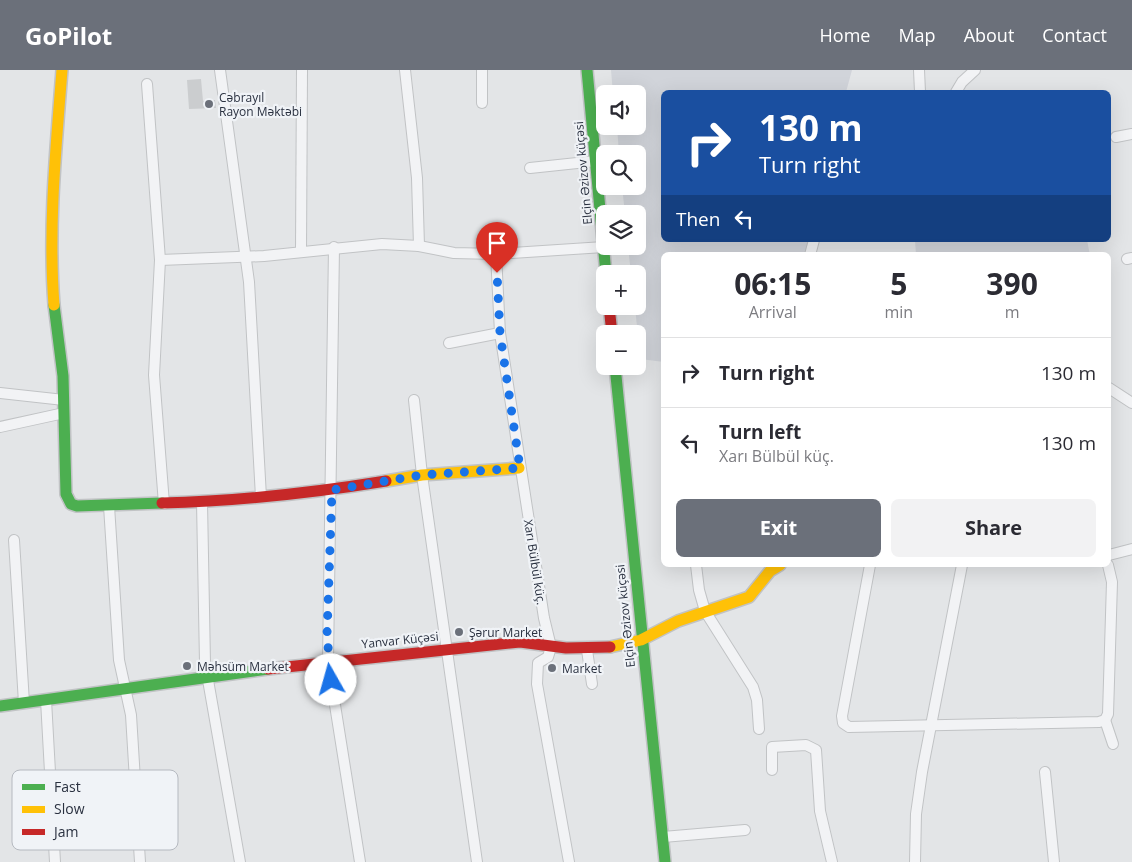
<!DOCTYPE html>
<meta charset="utf-8">
<style>
:root{--surface:#fff;--page:#f2f2f3;--text:#2b2b33;--muted:#7c7c81;--line:#e1e1e2;--accent:#6b707a}
body{margin:0;font-family:"Open Sans",sans-serif;background:var(--page);color:var(--text);height:100vh;display:flex;flex-direction:column;font-size:19px;white-space:nowrap}
*{box-sizing:border-box;margin:0}
p{font-size:16px;color:var(--muted)}
.icon{flex:none;width:28px;height:28px;fill:none;stroke:currentColor;stroke-width:2;stroke-linecap:round;stroke-linejoin:round}
.map{position:relative;flex:1;overflow:hidden}
.drawer{position:absolute;left:661px;top:182px;width:450px;height:315px;display:flex;flex-direction:column;background:var(--surface);border-radius:8px;box-shadow:0 5px 20px #0002}
.drawer>*{flex:none}
.banner{position:absolute;left:661px;top:20px;width:450px;height:152px;border-radius:8px;box-shadow:0 5px 20px #0002;background:#1a4fa0;color:#fff;overflow:hidden}
.fabs{position:absolute;left:596px;top:15px;display:grid;gap:10px}
.fabs a{display:grid;place-items:center;width:50px;height:50px;border-radius:8px;background:var(--surface);box-shadow:0 5px 20px #0002;font-size:25px}
.pin{position:absolute;display:grid;place-items:center;width:42px;height:42px;color:#fff;margin:-51px -21px;border-radius:50% 50% 50% 0;rotate:-45deg;box-shadow:0 0 5px #0007}
.pin .icon{rotate:45deg}
.me{position:absolute;width:55px;margin:-28px;rotate:353deg;stroke-linejoin:round;filter:drop-shadow(0 0 4px #0008)}
.turn{display:flex;align-items:center;gap:18px;height:105px;padding:0 15px;font-size:22px}
.turn .icon{width:65px;height:65px;stroke-width:2.5}
.turn b{display:block;font-size:35px;line-height:42px}
.then{display:flex;align-items:center;height:48px;padding:0 15px;background:#0003;gap:10px;font-size:19px}
.eta{display:flex;justify-content:space-evenly;align-items:center;height:85px;text-align:center}
.eta b{font-size:30px;font-weight:700;line-height:35px}
.action{display:flex;gap:10px;margin-top:auto;padding:10px 15px}
.action a{flex:1;height:58px;border-radius:8px;background:var(--accent);color:#fff;font-size:20px;font-weight:700;line-height:58px;text-align:center}
.action a+a{background:var(--page);color:var(--text)}
ul{padding:0;list-style:none}
li{display:flex;align-items:center;gap:15px;height:70px;padding:0 15px;border-top:1px solid var(--line)}
li div{flex:1}
li b{display:block;font-size:19px}
li em{font-style:normal}
header{display:flex;align-items:center;gap:30px;box-sizing:border-box;height:70px;padding:0 25px;background:var(--accent);color:#fff}
header strong{font-size:24px}
nav{display:flex;gap:28px;margin-inline-start:auto;font-size:18px}
.map>svg:first-child{display:block}
.built{fill:#d1d4da}
.building{fill:#cbcdcf}
.lines{fill:none;stroke-linecap:round;stroke-linejoin:round}
.street-casing{stroke:#c1c3c5;stroke-width:12}
.fast-casing{stroke:#c1c3c5;stroke-width:14}
.slow-casing{stroke:#c1c3c5;stroke-width:14}
.jam-casing{stroke:#c1c3c5;stroke-width:14}
.street{stroke:#f2f3f5;stroke-width:10}
.fast{stroke:#4caf50;stroke-width:11}
.slow{stroke:#ffc107;stroke-width:11}
.jam{stroke:#c62828;stroke-width:11}
.route{stroke:#1a73e8;stroke-width:9;stroke-dasharray:0 16.2}
.poi-dot{fill:#6b707a;stroke:#f0f3f7;stroke-width:2}
.labels{text-anchor:middle;dominant-baseline:central;stroke-width:4.5;stroke-linejoin:round;paint-order:stroke}
.poi-label{font-size:12px;fill:#2a3140;stroke:#f0f3f7;text-anchor:start}
.street-label{font-size:12px;fill:#2a3140;stroke:#f0f3f7}
.key{fill:#f0f3f7;stroke:#b5b9c0;stroke-width:1}
.key-label{font-size:14px;fill:#2a3140}
</style>
<header>
<strong>GoPilot</strong>
<nav><a>Home</a><a>Map</a><a>About</a><a>Contact</a></nav>
</header>
<div class="map">
<svg width="1132" height="792" viewBox="0 0 1132 792">
<rect width="100%" height="100%" fill="#e3e5e7"/>
<g class="built">
<polygon points="611,0 852,0 846,22 664,22 664,170 812,170 808,185 664,185 664,292 640,289 635,236 638,236 638,204 631,204 628,176 638,176 638,144 625,144 622,116 638,116 638,84 619,84 617,56 638,56 638,24 613,24"/>
<polygon points="915,170 1087,170 1090,185 916,185"/>
</g>
<polygon class="building" points="201,9 203,31 215,30 216,38 189,39 187,10"/>
<g class="lines">
<defs>
<g id="street">
<polyline points="220,0 249,212 261,427"/>
<polyline points="405,0 417,108 419,176"/>
<polyline points="482,0 482,33"/>
<polyline points="919,0 920,22"/>
<polyline points="147,14 160,190 154,305 164,434"/>
<polyline points="956,22 962,12 975,0"/>
<polyline points="1116,67 1132,64"/>
<polyline points="530,98 596,91"/>
<polyline points="334,177 328,591 360,792"/>
<polyline points="301,181 302,0"/>
<polyline points="496,184 500,263 544,548 551,577 548,587 538,593 537,614 569,792"/>
<polyline points="810,185 814,170"/>
<polyline points="1127,189 1132,188"/>
<polyline points="160,190 264,186 382,174 419,176 454,183 496,184 604,177"/>
<polyline points="449,273 500,263"/>
<polyline points="1109,318 1132,333"/>
<polyline points="0,323 64,330"/>
<polyline points="414,330 422,405 477,792"/>
<polyline points="0,357 64,343"/>
<polyline points="202,432 205,593 240,792"/>
<polyline points="109,436 119,590 131,645 140,792"/>
<polyline points="14,470 24,633"/>
<polyline points="1109,485 1132,479"/>
<polyline points="696,495 699,520 705,541 753,617 757,630 759,659"/>
<polyline points="870,495 842,646 843,653 849,657 1099,652 1105,650 1108,644 1112,512 1108,495"/>
<polyline points="587,580 592,614"/>
<polyline points="46,630 55,792"/>
<polyline points="1105,650 1113,674"/>
<polyline points="772,700 772,677 806,675 816,680 820,741 832,792"/>
<polyline points="1045,702 1054,792"/>
<polyline points="663,767 745,760"/>
<polyline points="915,792 916,744 922,702 962,495"/>
</g>
<g id="fast">
<polyline points="587,0 606,204"/>
<polyline points="54,235 63,306 66,424 71,434 77,436 162,433"/>
<polyline points="615,296 665,792"/>
<polyline points="0,636 268,599"/>
</g>
<g id="slow">
<path d="M 54,235 C 48,156 56,78 62,0"/>
<polyline points="386,411 422,405 519,398"/>
<polyline points="610,577 641,570 678,551 749,527 770,501 780,495"/>
</g>
<g id="jam">
<polyline points="609,236 612,264"/>
<path d="M 162,433 C 237,431 312,423 386,411"/>
<polyline points="268,599 520,572 566,578 610,577"/>
</g>
</defs>
<use href="#street" class="street-casing"/>
<use href="#fast" class="fast-casing"/>
<use href="#slow" class="slow-casing"/>
<use href="#jam" class="jam-casing"/>
<use href="#street" class="street"/>
<use href="#fast" class="fast"/>
<use href="#slow" class="slow"/>
<use href="#jam" class="jam"/>
</g>
<g class="lines">
<polyline class="route" points="331,610 327,565 332,420 422,405 520,398 500,263 497,203"/>
</g>
<g class="poi-dot">
<circle cx="209" cy="34" r="5"/>
<circle cx="459" cy="562" r="5"/>
<circle cx="187" cy="596" r="5"/>
<circle cx="552" cy="598" r="5"/>
</g>
<g class="labels">
<g class="poi-label">
<text x="219" y="27">Cəbrayıl<tspan x="219" dy="14">Rayon Məktəbi</tspan></text>
<text x="469" y="562">Şərur Market</text>
<text x="197" y="596">Məhsüm Market</text>
<text x="562" y="598">Market</text>
</g>
<g class="street-label">
<text transform="translate(583 103) rotate(-95)">Elçin Əzizov küçəsi</text>
<text transform="translate(535 492) rotate(81)">Xarı Bülbül küç.</text>
<text transform="translate(625 546) rotate(-96)">Elçin Əzizov küçəsi</text>
<text transform="translate(400 570) rotate(-6)">Yanvar Küçəsi</text>
</g>
</g>
<rect x="12" y="700" width="166" height="80" rx="8" class="key"/>
<rect x="22" y="714" width="23" height="6" fill="#4caf50"/>
<rect x="22" y="736" width="23" height="7" fill="#ffc107"/>
<rect x="22" y="759" width="23" height="6" fill="#c62828"/>
<g class="key-label">
<text x="54" y="722">Fast</text>
<text x="54" y="744">Slow</text>
<text x="54" y="767">Jam</text>
</g>
</svg>
<div class="fabs">
<a><svg class="icon" aria-label="sound" viewBox="0 0 24 24"><path d="M4 9h4l5-4v14l-5-4H4zM17 9q2 3 0 6"/></svg></a>
<a><svg class="icon" aria-label="search" viewBox="0 0 24 24"><circle cx="10" cy="10" r="6"/><path d="M15 15l6 6"/></svg></a>
<a><svg class="icon" aria-label="layers" viewBox="0 0 24 24"><path d="M12 4l9 5-9 5-9-5zM3 14l9 5 9-5"/></svg></a>
<a>+</a>
<a>−</a>
</div>
<div class="pin" style="left:497px;top:203px;background:#d93025"><svg class="icon" aria-label="arrive" viewBox="0 0 24 24"><path d="M6 21V4h12l-3 4 3 4H6"/></svg></div>
<svg class="me" style="left:331px;top:610px" viewBox="-20 -20 40 40"><circle r="19" fill="#fff"/><path d="M0-13L10 11 0 6-10 11z" fill="#1a73e8"/></svg>
<div class="banner">
<div class="turn"><svg class="icon" aria-label="right" viewBox="0 0 24 24"><path d="M7 20v-9h11M14 6l5 5-5 5"/></svg><div><b>130 m</b>Turn right</div></div>
<div class="then">Then<svg class="icon" aria-label="left" viewBox="0 0 24 24"><path d="M17 20v-9H6M10 6l-5 5 5 5"/></svg></div>
</div>
<section class="drawer">
<div class="eta">
<div><b>06:15</b><p>Arrival</p></div>
<div><b>5</b><p>min</p></div>
<div><b>390</b><p>m</p></div>
</div>
<ul>
<li><svg class="icon" aria-label="right" viewBox="0 0 24 24"><path d="M7 20v-9h11M14 6l5 5-5 5"/></svg><div><b>Turn right</b></div><em>130 m</em></li>
<li><svg class="icon" aria-label="left" viewBox="0 0 24 24"><path d="M17 20v-9H6M10 6l-5 5 5 5"/></svg><div><b>Turn left</b><p>Xarı Bülbül küç.</p></div><em>130 m</em></li>
</ul>
<div class="action"><a>Exit</a><a>Share</a></div>
</section>
</div>
